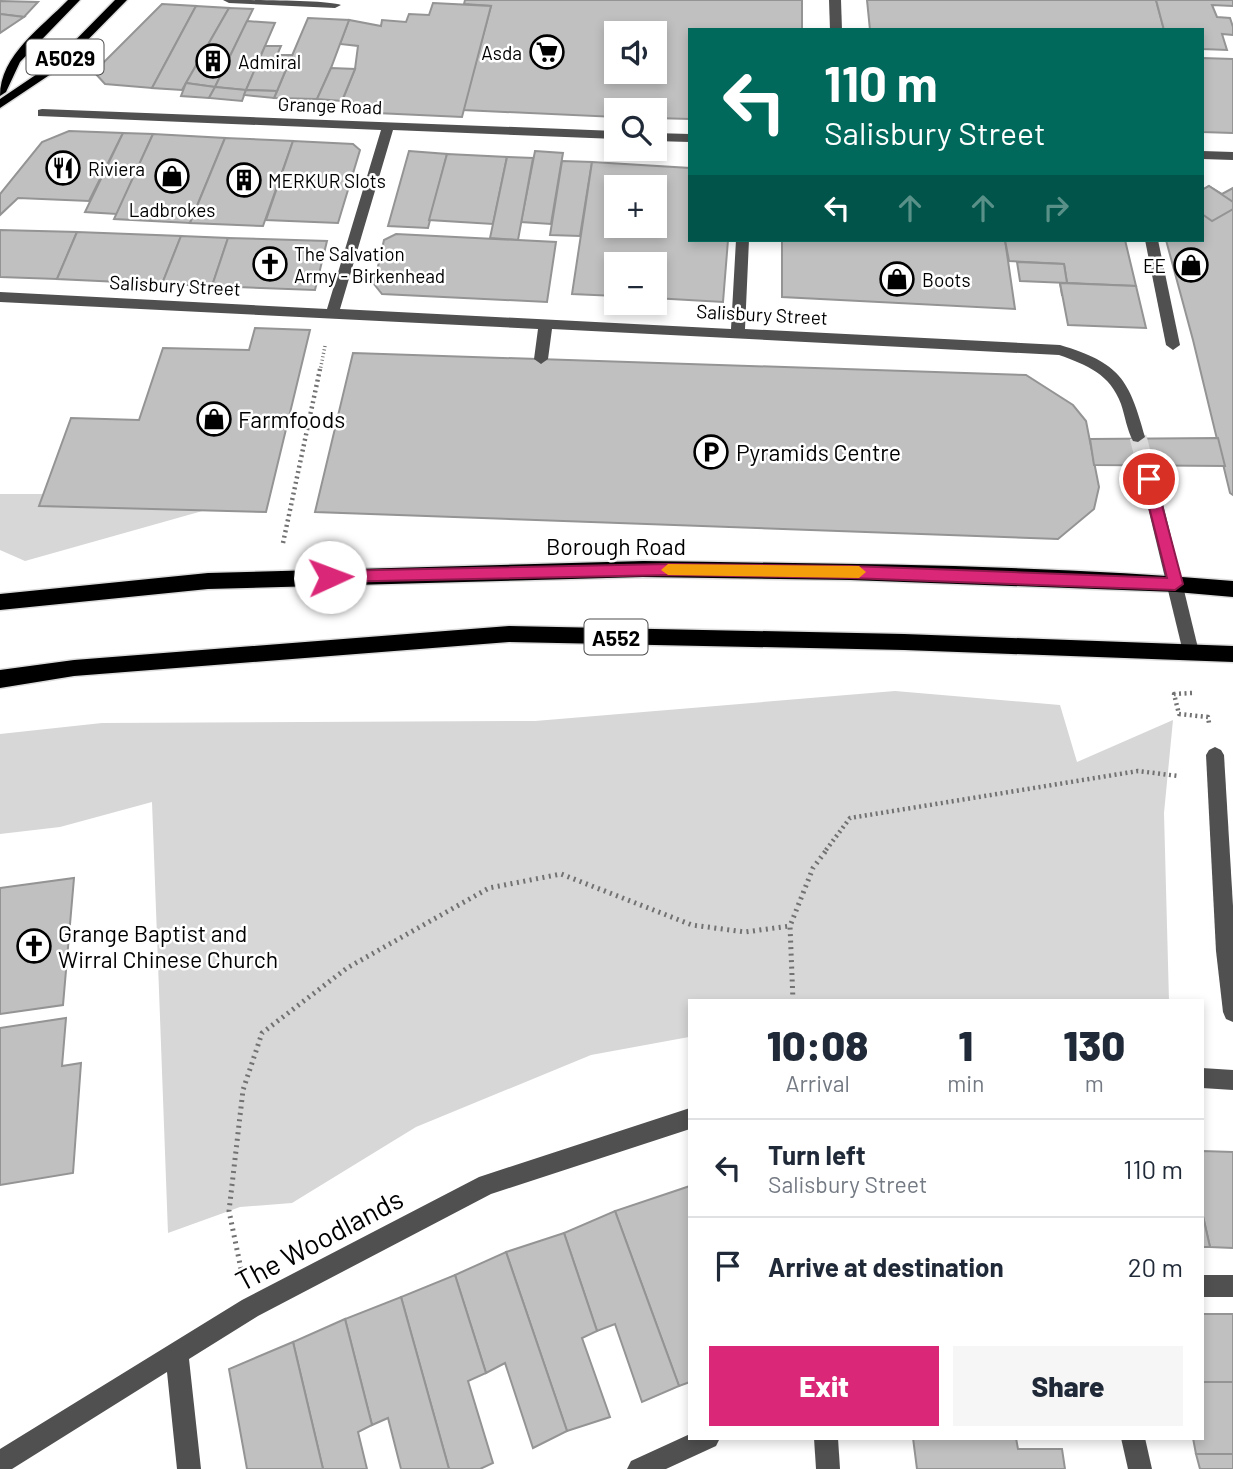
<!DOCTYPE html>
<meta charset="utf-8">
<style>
:root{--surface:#fff;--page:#f6f6f7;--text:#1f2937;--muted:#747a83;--line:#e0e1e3;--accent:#db2777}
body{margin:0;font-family:Barlow,sans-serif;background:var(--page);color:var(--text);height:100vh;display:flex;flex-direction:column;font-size:26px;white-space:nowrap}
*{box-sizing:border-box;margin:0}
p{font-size:23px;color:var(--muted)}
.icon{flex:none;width:38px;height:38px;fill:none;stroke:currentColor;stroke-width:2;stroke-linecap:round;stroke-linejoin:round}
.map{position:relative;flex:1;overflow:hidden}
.side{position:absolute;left:688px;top:999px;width:516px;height:441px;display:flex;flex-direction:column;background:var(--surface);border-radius:0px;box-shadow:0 4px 10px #0003}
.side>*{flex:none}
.top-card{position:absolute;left:688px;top:28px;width:516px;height:214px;border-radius:0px;box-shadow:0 4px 10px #0003;background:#00695c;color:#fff;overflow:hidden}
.tools{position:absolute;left:604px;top:21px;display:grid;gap:14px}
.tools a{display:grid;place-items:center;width:63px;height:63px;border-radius:0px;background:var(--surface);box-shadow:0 4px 10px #0003;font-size:35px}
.pin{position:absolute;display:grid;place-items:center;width:60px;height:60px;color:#fff;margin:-30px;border:4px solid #fff;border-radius:50%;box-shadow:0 2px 7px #0007}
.me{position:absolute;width:77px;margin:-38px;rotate:88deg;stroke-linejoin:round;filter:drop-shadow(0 0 5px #0008)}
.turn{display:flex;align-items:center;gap:24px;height:147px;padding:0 21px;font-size:32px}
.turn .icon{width:91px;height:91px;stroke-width:2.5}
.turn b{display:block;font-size:49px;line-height:60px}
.lanes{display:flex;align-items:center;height:66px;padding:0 21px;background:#0003;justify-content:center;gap:35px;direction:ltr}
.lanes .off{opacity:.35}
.eta{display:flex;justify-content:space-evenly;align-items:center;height:119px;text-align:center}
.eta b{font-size:42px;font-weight:800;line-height:49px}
.cta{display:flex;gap:14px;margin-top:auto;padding:14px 21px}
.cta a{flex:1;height:80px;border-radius:0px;background:var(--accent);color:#fff;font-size:28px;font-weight:800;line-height:80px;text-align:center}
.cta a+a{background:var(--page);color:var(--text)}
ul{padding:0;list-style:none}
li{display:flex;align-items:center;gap:21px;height:98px;padding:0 21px;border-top:2px solid var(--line)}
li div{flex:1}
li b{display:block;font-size:26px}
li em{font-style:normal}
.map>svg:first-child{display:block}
.green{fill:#d7d7d7}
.building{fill:#c0c0c0;stroke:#949494;stroke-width:2;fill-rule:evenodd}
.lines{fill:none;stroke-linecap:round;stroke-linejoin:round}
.minor-tunnel{stroke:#d9d9d9;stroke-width:17;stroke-dasharray:17 8;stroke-linecap:butt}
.major-casing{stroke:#dbdbdb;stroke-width:3}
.highway-casing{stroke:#dbdbdb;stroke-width:3}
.path-far2{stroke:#727272;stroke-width:3.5;stroke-dasharray:1 2.5;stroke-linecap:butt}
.path-far1{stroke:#727272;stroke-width:4.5;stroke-dasharray:2 3.5;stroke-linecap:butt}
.path{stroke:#727272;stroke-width:5;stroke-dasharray:2 4.5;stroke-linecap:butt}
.minor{fill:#505050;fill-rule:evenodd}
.major{fill:#000;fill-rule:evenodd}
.highway{fill:#000;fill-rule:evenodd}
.route{fill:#db2777;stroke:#8e194d;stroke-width:2}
.slow{fill:#f59e0b}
.labels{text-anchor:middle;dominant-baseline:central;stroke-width:5;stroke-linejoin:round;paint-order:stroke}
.far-poi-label{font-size:19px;fill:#000;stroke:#fff;text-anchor:start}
.far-street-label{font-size:19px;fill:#000;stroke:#fff}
.shield{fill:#fff;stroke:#4c4c4c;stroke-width:2}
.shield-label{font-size:21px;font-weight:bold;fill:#000}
.poi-label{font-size:23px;fill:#000;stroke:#fff;text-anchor:start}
.street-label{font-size:23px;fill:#000;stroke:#fff}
.near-street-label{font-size:28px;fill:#000;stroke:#fff}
</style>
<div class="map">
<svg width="1233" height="1469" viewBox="0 0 1233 1469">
<rect width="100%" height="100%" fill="#fff"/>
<g class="green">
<polygon points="0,494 43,494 40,506 206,510 25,561 0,550"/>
<polygon points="895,691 1060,705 1077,762 1173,720 1164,813 1169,1001 690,1001 689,1037 591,1055 416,1127 292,1203 240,1207 168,1233 152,802 60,827 0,834 0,734 102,723 535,721"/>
</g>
<g class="building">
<path d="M 465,0 L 802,0 L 802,30 L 690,30 L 690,119 L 654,118 L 654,110 L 616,110 L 616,117 L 463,110 L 491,6 L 464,4 ZM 616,33 L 654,33 L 654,72 L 616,72 Z"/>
<polygon points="867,0 1156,0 1164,30 870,30"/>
<polygon points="1156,0 1233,0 1233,6 1212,5 1217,17 1230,18 1233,27 1233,35 1222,34 1227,50 1202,49 1202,30 1164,30"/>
<polygon points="0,1 38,2 24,17 0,14"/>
<polygon points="433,3 491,6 462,117 355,112 357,105 342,101 355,69 358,46 340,44 349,20 381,26 382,20 406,22 409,14 429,15"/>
<polygon points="162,4 196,6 152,88 105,84 94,72"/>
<polygon points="196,6 229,8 182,90 152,88"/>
<polygon points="229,8 253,9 215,87 186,83"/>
<polygon points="0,14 24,17 0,33"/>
<polygon points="308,18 349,20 331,68 317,99 274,98"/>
<polygon points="247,21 275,23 246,90 215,87"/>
<polygon points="265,46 281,46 277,55 292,55 277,91 246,90"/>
<polygon points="1202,58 1233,59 1233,133 1202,132"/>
<polygon points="331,68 355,69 342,101 317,99"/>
<polygon points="186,83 215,87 209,98 181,96"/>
<polygon points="215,87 246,90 242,101 209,98"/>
<polygon points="246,90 277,91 274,98 244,95"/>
<polygon points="69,131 123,133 89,201 18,198 0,215 0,194 42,142"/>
<polygon points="123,133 153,134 117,214 85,212"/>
<polygon points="153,134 225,138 190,223 114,219"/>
<polygon points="225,138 293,141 263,226 190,223"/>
<polygon points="293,141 353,144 360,150 338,223 266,220"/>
<polygon points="409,151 447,154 428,228 388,226"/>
<polygon points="535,151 563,153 551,224 521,222"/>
<polygon points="447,154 507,157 493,224 429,220"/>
<polygon points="507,157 533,158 518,240 490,238"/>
<polygon points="562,161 592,162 580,236 550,235"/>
<path d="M 592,162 L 690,168 L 690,240 L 728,240 L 723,302 L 654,298 L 654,264 L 616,264 L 616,296 L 572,294 ZM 616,187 L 654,187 L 654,226 L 616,226 Z"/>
<polygon points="1209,186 1222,194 1233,188 1233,495 1230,493 1193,340 1166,240 1202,240 1202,190"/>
<polygon points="1209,186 1233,202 1233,209 1212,221 1202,214 1202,190"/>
<polygon points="0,230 77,232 57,279 0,277"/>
<polygon points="77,232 181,236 162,284 57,279"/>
<polygon points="396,234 556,242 547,302 382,294 374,284 384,240"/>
<polygon points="181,236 228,238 212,286 162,284"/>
<polygon points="228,238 327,241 315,290 212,286"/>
<polygon points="782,240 1005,240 1015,309 782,297"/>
<polygon points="1005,240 1125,240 1136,286 1067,283 1064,264 1009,261"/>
<polygon points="1017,262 1064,264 1067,283 1020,281"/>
<polygon points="1060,283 1081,284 1084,296 1062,295"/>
<polygon points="1060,283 1136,286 1146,328 1068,325"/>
<polygon points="255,328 310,330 266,512 39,506 71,418 139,420 163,348 249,350"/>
<polygon points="353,353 1026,375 1073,405 1086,421 1099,487 1094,509 1058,539 315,512"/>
<polygon points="1218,438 1225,466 1094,465 1090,439"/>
<polygon points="74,878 63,1005 0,1014 0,888"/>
<polygon points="66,1018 62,1066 81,1063 73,1173 0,1185 0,1028"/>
<polygon points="1202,1151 1233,1152 1233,1248 1210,1247 1202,1212"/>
<polygon points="690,1186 690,1382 679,1386 615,1211"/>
<polygon points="615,1211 679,1386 642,1402 615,1324 597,1331 564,1233"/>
<polygon points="1202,1212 1210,1247 1202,1247"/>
<polygon points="564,1233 597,1331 582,1338 610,1417 567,1431 506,1252"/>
<polygon points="506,1252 567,1431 533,1448 505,1363 486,1373 455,1275"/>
<polygon points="455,1275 486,1373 468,1381 493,1463 480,1469 449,1469 401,1297"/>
<polygon points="401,1297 449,1469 401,1469 388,1418 372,1425 345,1319"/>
<rect x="1202" y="1314" width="31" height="68"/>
<polygon points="345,1319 372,1425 358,1432 367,1469 323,1469 293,1342"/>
<polygon points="293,1342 323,1469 247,1469 229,1369"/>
<polygon points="1202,1382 1233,1382 1233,1454 1196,1454 1193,1438 1202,1438"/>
<polygon points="913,1438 1016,1438 1018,1449 1062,1449 1065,1469 917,1469"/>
<polygon points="1196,1454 1233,1454 1233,1469 1200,1469"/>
</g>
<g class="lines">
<polyline class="minor-tunnel" points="1138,437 1149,479"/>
<defs>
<g id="major">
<path d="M 68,0 L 80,0 L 20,62 L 6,92 L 0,96 C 0,55 42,27 68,0 Z"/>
<polygon points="115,0 127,0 60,68 0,108 0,99 52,64"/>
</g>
<g id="highway">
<path d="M 643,561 C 839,564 1037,564 1233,581 L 1233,597 L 1176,592 L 850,580 L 643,577 L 208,589 L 0,610 L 0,594 L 208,573 Z"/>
<polygon points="509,626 904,634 1233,646 1233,662 904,650 509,642 74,676 0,688 0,670 74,660"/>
</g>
</defs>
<use href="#major" class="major-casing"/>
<use href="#highway" class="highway-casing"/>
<polyline class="path-far2" points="320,371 325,346"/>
<g class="path-far1">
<polyline points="283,543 320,369"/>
<polyline points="1192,693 1174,694 1179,714 1208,717 1209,723"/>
<polyline points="826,850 850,818 1138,771 1178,776"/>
</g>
<g class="path">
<polyline points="793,1001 790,926 813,868 828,848"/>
<polyline points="241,1269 229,1211 243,1090 262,1033 347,968 489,888 561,874 692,925 745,932 790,926"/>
</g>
<g class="minor">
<path d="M 223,0 C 245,0 327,0 341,5 L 335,8 L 229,3 Z"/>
<polygon points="829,0 841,0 842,30 830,30"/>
<path d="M 42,109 L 616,131 L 616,139 L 393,130 L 340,309 L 731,329 L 736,240 L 749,240 L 745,329 L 1060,345 C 1120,363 1129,379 1145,437 L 1138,442 L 1133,441 C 1127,430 1125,416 1121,404 C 1110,374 1087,365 1059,355 L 552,329 L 548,359 L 541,364 L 534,359 L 538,329 L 0,302 L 0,292 L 327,309 L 381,130 L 38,116 L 38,110 Z"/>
<polygon points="654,133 690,134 690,142 654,141"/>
<polygon points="1202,151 1233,152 1233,160 1202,159"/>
<polygon points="1145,240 1158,240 1180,345 1173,350 1166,345"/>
<polygon points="1149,473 1157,479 1199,652 1197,657 1185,657 1183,652 1141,479"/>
<polygon points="1215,747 1221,750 1224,755 1233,906 1233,1022 1226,1019 1223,1012 1216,951 1206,755 1209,750"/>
<polygon points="1202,1068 1233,1070 1233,1090 1202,1088"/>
<polygon points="690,1108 690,1129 491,1194 258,1316 189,1359 201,1469 177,1469 167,1372 12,1469 0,1469 0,1449 242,1300 479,1177"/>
<rect x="1202" y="1275" width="31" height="22"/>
<polygon points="690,1434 690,1438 720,1438 716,1446 666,1469 627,1469 631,1461"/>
<polygon points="814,1438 838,1438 840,1469 816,1469"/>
<polygon points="1121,1438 1145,1438 1152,1469 1128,1469"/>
</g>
<use href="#major" class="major"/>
<use href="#highway" class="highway"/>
</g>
<polygon class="route" points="1149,474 1155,479 1183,584 1175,590 850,578 669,575 330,582 323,577 330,571 669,564 850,566 1167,578 1142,479"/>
<polygon class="slow" points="668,564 859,566 866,572 859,578 668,575 661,570"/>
<defs>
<symbol id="supermarket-ring" viewBox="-11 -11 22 22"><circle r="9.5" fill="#fff" stroke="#000" stroke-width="1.5"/><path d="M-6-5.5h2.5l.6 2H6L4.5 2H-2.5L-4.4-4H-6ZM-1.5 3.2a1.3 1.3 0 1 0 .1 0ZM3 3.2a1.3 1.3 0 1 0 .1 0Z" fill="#000"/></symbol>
<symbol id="building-ring" viewBox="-11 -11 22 22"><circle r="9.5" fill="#fff" stroke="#000" stroke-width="1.5"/><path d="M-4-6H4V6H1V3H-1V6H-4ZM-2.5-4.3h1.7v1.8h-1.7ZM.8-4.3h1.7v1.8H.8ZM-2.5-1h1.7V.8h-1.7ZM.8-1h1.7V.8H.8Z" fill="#000"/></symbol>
<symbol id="restaurant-ring" viewBox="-11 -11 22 22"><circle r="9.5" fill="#fff" stroke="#000" stroke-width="1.5"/><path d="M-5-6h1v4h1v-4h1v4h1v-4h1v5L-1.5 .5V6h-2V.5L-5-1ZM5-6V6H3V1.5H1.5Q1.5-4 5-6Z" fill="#000"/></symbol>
<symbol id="shop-ring" viewBox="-11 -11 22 22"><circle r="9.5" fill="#fff" stroke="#000" stroke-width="1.5"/><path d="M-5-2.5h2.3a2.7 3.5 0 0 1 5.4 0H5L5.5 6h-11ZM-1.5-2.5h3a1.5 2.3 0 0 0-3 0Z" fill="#000"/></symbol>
<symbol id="church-ring" viewBox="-11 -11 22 22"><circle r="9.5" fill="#fff" stroke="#000" stroke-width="1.5"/><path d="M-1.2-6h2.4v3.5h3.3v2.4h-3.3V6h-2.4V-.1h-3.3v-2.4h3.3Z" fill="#000"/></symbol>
<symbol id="parking-ring" viewBox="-11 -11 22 22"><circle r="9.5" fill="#fff" stroke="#000" stroke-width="1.5"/><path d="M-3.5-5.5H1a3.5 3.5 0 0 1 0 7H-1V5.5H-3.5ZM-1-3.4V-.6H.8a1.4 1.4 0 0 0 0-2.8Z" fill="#000"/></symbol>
</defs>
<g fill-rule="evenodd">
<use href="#supermarket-ring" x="528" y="33" width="38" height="38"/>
<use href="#building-ring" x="194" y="42" width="38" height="38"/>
<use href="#restaurant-ring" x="44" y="149" width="38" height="38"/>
<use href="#shop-ring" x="153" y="157" width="38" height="38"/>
<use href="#building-ring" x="225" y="161" width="38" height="38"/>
<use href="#church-ring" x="251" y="245" width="38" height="38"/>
<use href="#shop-ring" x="1172" y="246" width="38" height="38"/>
<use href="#shop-ring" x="878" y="260" width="38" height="38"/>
<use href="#shop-ring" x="195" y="400" width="38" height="38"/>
<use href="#parking-ring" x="692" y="433" width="38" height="38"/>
<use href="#church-ring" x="15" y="927" width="38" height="38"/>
</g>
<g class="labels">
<g class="far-poi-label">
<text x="522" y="52" text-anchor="end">Asda</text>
<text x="238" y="61">Admiral</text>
<text x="88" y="168">Riviera</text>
<text x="268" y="180">MERKUR Slots</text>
<text x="172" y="209" text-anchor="middle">Ladbrokes</text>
<text x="294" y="253">The Salvation<tspan x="294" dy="22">Army - Birkenhead</tspan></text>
<text x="1166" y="265" text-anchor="end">EE</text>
<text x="922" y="279">Boots</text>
</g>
<g class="far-street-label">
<text transform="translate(330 105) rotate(2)">Grange Road</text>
<text transform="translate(175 285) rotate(3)">Salisbury Street</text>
<text transform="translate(762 314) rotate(3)">Salisbury Street</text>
</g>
<g class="shield">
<rect x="26.5" y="39.5" width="77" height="35" rx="5"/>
<rect x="584.5" y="619.5" width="63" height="35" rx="5"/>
</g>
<g class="shield-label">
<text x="65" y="57">A5029</text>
<text x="616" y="637">A552</text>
</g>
<g class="poi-label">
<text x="238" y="419">Farmfoods</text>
<text x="736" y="452">Pyramids Centre</text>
<text x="58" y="933">Grange Baptist and<tspan x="58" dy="26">Wirral Chinese Church</tspan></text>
</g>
<g class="street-label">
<text x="616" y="546">Borough Road</text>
</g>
<g class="near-street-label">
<text transform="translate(319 1239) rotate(-28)">The Woodlands</text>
</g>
</g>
</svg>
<div class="tools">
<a><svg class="icon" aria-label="sound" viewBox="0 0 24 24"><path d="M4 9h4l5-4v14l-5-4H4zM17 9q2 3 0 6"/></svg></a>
<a><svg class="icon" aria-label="search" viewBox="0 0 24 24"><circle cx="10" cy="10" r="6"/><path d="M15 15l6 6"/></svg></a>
<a>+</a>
<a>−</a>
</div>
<div class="pin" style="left:1149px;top:479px;background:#d93025"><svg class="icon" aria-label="arrive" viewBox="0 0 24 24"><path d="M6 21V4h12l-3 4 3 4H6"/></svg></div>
<svg class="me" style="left:330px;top:577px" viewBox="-20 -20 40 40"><circle r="19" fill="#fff"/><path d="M0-13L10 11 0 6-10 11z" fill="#db2777"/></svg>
<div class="top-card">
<div class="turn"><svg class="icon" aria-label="left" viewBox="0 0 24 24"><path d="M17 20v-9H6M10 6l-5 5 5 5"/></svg><div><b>110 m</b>Salisbury Street</div></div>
<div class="lanes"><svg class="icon" aria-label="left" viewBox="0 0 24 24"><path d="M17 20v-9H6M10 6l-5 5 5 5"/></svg><svg class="icon off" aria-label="ahead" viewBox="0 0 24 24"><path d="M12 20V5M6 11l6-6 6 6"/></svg><svg class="icon off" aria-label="ahead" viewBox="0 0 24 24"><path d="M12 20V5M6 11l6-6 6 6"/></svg><svg class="icon off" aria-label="right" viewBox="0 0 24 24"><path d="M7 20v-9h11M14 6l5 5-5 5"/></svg></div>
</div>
<section class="side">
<div class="eta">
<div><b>10:08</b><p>Arrival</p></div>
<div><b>1</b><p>min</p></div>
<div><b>130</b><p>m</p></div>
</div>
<ul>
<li><svg class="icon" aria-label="left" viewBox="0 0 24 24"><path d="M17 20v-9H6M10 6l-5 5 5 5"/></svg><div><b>Turn left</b><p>Salisbury Street</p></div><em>110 m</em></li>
<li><svg class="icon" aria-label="arrive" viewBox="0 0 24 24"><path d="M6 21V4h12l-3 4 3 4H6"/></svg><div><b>Arrive at destination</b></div><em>20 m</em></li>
</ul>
<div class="cta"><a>Exit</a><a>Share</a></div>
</section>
</div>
